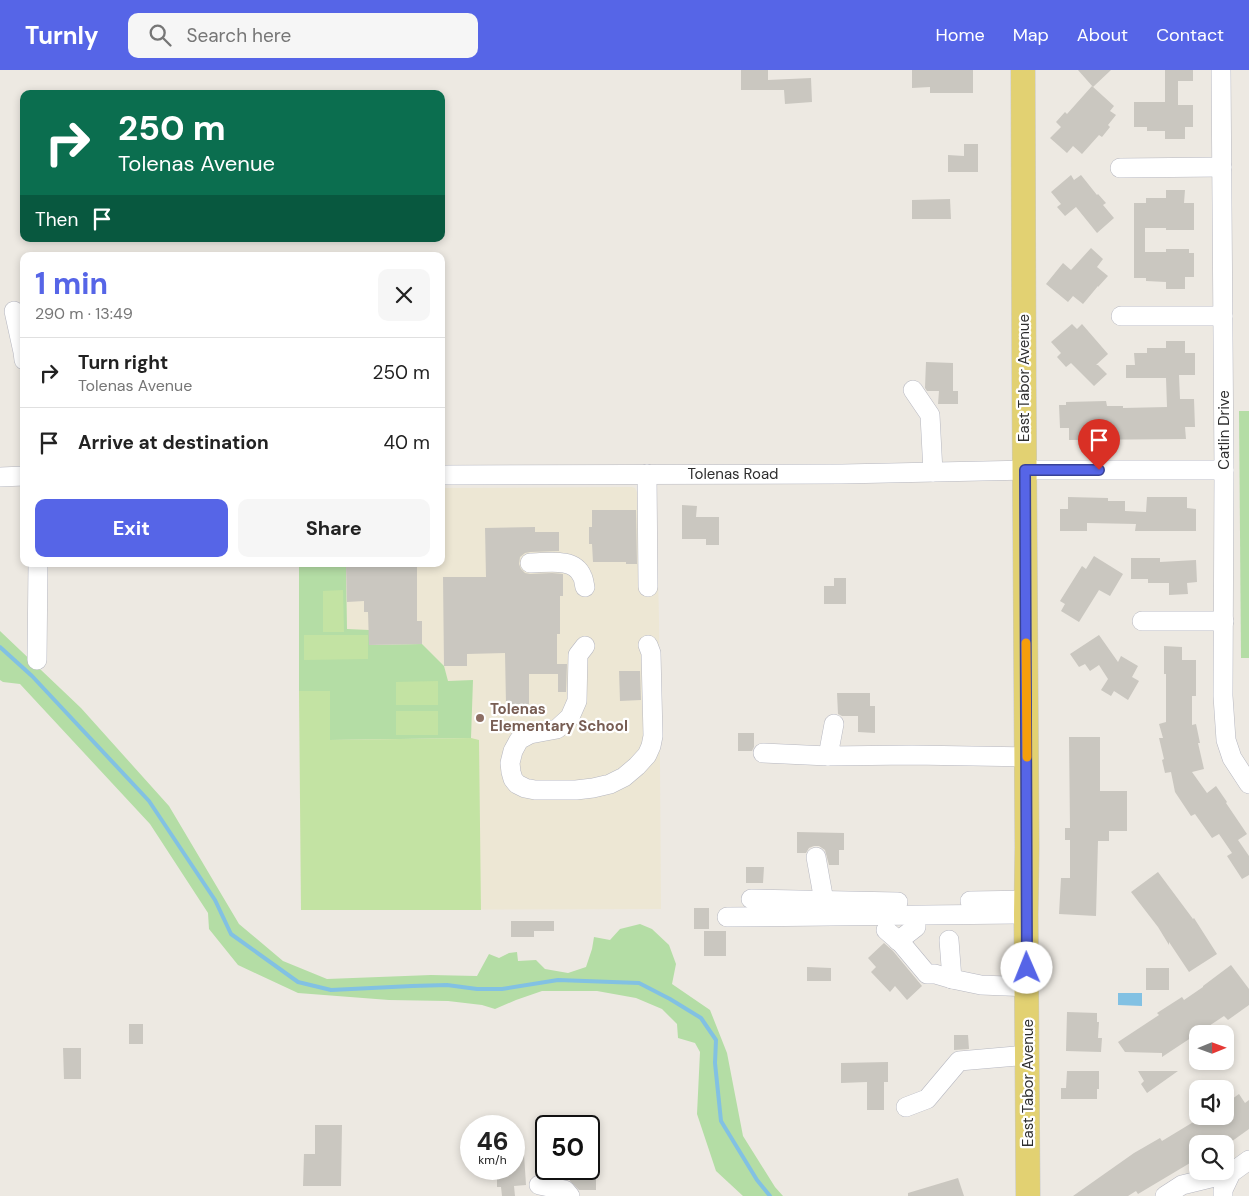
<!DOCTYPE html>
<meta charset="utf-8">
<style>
:root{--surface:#fff;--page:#f6f6f6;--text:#222;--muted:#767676;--line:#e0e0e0;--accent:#5665e7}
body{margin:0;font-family:"DM Sans",sans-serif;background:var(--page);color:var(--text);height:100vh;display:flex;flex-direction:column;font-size:19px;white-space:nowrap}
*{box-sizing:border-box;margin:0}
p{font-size:16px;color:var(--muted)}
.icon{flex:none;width:28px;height:28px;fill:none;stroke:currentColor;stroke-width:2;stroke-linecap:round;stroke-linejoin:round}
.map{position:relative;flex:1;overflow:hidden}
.drawer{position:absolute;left:20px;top:182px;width:425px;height:315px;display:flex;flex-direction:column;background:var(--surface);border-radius:10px;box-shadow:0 2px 8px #0003}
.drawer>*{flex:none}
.top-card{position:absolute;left:20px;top:20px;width:425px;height:152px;border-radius:10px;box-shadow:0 2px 8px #0003;background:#0b6e4f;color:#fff;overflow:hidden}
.needle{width:32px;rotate:89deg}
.buttons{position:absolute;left:1189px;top:955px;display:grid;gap:10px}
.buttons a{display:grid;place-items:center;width:45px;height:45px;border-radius:10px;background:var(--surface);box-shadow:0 2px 8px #0003;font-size:25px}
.speed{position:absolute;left:460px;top:1045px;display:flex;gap:10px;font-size:25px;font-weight:700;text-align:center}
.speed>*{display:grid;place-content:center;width:65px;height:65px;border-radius:50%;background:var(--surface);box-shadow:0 2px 8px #0003;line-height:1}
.speed small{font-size:12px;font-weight:400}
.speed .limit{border:2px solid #111;border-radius:8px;background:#fff;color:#111}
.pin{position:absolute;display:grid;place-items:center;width:42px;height:42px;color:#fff;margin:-51px -21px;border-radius:50% 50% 50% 0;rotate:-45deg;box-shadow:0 0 5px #0007}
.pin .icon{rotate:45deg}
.me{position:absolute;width:55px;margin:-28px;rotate:359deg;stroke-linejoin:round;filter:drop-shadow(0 0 4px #0008)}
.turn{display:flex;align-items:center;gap:18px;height:105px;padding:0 15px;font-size:22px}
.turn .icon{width:65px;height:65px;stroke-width:2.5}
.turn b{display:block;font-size:35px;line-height:42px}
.then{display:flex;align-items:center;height:48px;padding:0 15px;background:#0003;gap:10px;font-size:19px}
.round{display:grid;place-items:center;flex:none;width:52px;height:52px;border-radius:10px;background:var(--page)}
.overview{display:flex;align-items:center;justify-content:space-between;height:85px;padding:0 15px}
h1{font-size:30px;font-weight:700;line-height:38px;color:var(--accent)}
.button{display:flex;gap:10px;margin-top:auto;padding:10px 15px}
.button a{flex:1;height:58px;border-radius:10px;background:var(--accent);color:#fff;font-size:20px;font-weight:700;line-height:58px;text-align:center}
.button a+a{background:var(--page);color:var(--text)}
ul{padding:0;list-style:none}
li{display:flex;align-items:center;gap:15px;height:70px;padding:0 15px;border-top:1px solid var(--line)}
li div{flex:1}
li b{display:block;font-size:19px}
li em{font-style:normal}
header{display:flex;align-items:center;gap:30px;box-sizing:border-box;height:70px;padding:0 25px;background:var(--accent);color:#fff}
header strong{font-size:24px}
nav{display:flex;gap:28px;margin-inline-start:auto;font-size:18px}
.search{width:350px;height:45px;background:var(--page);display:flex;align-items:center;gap:12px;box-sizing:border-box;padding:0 18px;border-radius:10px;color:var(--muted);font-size:19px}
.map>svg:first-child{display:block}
.education{fill:#ede7d4}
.green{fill:#b4dda5}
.pitch{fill:#c3e3a3}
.water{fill:#82c1e3}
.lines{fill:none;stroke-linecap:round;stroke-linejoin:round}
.stream{stroke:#82c1e3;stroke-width:4}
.building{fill:#cac7c0}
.minor-casing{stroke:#b6b7c0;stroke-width:20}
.major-casing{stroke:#c9c9c9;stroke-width:25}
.minor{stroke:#fff;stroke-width:19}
.major{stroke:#e2d172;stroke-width:24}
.route-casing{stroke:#384296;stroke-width:12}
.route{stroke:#5665e7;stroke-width:9}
.slow{stroke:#f59e0b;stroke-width:9}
.education-dot{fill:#8d6e63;stroke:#fff;stroke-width:2}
.labels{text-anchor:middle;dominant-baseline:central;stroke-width:4.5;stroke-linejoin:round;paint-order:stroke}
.street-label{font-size:15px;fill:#2e2e2e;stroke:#fff}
.education-label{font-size:15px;font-weight:bold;fill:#785e54;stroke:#fff;text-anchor:start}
</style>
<header>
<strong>Turnly</strong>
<div class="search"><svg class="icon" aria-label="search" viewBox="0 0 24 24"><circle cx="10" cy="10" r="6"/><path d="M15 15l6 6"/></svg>Search here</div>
<nav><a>Home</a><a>Map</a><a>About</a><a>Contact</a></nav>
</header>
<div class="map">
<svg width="1249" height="1126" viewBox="0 0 1249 1126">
<rect width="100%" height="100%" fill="#ede9e2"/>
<polygon class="education" points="632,417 635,418 637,422 656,422 659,548 661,839 301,840 299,494 441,494 441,418"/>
<g class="green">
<polygon points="1239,341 1249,341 1249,588 1241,588"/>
<polygon points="299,494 341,494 346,497 347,559 369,560 369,575 422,574 444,596 448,611 473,610 471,668 330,670 330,621 299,621"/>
<polygon points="0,561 81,638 169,736 239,854 283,891 327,909 431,905 477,906 489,884 499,888 509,883 517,882 518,891 536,890 545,899 568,903 586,897 592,879 594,867 610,870 620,859 640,854 652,859 669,875 676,894 672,914 710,940 727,983 743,1066 775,1117 783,1126 743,1126 716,1101 697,1044 700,982 695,973 678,968 677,954 662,939 636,928 597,921 542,921 516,930 495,939 482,935 448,931 389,930 298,923 238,895 209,859 208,843 150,754 20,614 3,612 0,610"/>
</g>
<g class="pitch">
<polygon points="343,520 344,562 323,562 323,521"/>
<polygon points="304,565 368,565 368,589 304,590"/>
<polygon points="438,611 438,635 396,635 396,612"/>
<polygon points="299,621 330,621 330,670 471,668 479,670 481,840 301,840"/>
<rect x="396" y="641" width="42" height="24"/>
</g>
<polygon class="water" points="1118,923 1142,923 1142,936 1118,935"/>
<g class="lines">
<polyline class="stream" points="0,577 32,606 149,731 215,830 231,864 298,912 331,920 412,916 447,915 477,919 502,919 558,910 639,913 670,929 701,948 716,970 715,993 721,1051 757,1110 770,1126"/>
</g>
<g class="building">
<polygon points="741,0 768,0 768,10 811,8 812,32 785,34 784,20 741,20"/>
<polygon points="912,0 973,0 973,23 930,23 930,17 912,18"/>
<polygon points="1078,0 1111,0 1093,17"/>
<polygon points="1165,0 1193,0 1193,11 1178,11 1178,35 1193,35 1193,57 1185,57 1185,69 1165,69 1165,61 1147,61 1147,57 1134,57 1134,32 1165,32"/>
<polygon points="1092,16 1114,36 1110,41 1116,45 1108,55 1110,57 1102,67 1099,65 1082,84 1073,76 1067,83 1050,68 1061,57 1056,52 1065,42 1067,44"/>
<polygon points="964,74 978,74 978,102 948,102 948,85 964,86"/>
<polygon points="1071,105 1074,110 1081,105 1097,125 1098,124 1106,133 1103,135 1114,148 1097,163 1076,137 1065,146 1057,137 1061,134 1051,122"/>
<polygon points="1166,120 1185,120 1184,133 1194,133 1194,160 1166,160 1166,158 1145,158 1145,182 1166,182 1166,179 1189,179 1189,183 1194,183 1194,207 1185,207 1185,219 1166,219 1166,212 1146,211 1146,208 1134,208 1134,133 1146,133 1146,128 1166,128"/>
<polygon points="950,129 951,149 912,149 912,130"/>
<polygon points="1091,178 1103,189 1097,197 1108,206 1098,217 1098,216 1083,234 1073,226 1068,232 1046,214 1063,193 1071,200"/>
<polygon points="1072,254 1077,259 1082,254 1108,284 1096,295 1098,295 1107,304 1094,316 1071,293 1066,297 1057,287 1061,283 1051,272"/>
<polygon points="1166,271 1185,271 1185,283 1195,283 1195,305 1179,305 1180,329 1194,329 1195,357 1185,357 1186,369 1069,370 1069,358 1060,358 1059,335 1066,335 1066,332 1106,331 1107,336 1123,336 1123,338 1167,337 1166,308 1126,308 1126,295 1135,295 1134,283 1147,283 1147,278 1166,278"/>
<polygon points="926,292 953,293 953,321 958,321 958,334 938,334 939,321 927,321 925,318"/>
<polygon points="1068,427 1108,428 1108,431 1125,431 1125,441 1146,442 1147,427 1187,427 1187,438 1196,439 1196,461 1135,461 1136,454 1087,453 1087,461 1060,461 1060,439 1068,439"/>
<polygon points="682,435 697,436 696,447 719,447 719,475 706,475 706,469 682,469"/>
<polygon points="592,440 636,440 637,494 626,494 626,492 593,492 592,474 589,474 589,457 592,457"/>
<polygon points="535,457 535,462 559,462 559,481 530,482 525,483 520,487 519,494 521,499 525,503 530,504 552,503 563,504 563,526 560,526 560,564 557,564 557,594 567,594 566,622 558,622 558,604 529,604 529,634 506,634 505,583 467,584 467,596 444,596 443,507 486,507 485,458"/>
<polygon points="1094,486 1123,504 1110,526 1099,520 1079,552 1061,541 1065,534 1060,531 1082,496 1086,499"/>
<polygon points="1131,488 1160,488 1160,492 1196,490 1197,512 1187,513 1188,524 1169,525 1169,513 1148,513 1148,509 1131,509"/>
<polygon points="364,494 417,494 417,551 422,551 422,574 369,575 368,542 364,542 364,531 347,532 346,497 364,497"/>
<polygon points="834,508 846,508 846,534 824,534 824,516 834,516"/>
<polygon points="1099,565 1118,592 1121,586 1138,596 1132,607 1139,611 1128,630 1114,621 1111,626 1101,620 1108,609 1099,595 1090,601 1085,594 1079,597 1070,584"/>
<polygon points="1164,576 1182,577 1182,590 1196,590 1196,626 1192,626 1192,655 1196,654 1200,673 1198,673 1204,699 1192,702 1207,723 1216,716 1227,732 1226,733 1247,764 1238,770 1249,786 1249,805 1242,809 1227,786 1232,783 1219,764 1212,768 1195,744 1191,746 1175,722 1171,702 1165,703 1162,690 1164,689 1159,668 1163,668 1159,654 1166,652 1166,604 1164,604"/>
<polygon points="619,601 640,601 641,630 620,631"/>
<polygon points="837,623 870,623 870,636 875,636 875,663 858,662 858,646 842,646 838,644"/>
<polygon points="738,663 754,663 754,677 752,681 738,681"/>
<polygon points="1069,667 1100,667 1100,721 1127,721 1127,761 1109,761 1109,771 1098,771 1096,846 1059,844 1061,808 1070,808 1070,770 1065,770 1065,758 1070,758"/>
<polygon points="797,762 844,763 844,780 839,780 839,795 829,795 825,780 819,776 814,776 809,778 806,783 797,783"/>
<polygon points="746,797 764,797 763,813 746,813"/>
<polygon points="1158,802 1193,849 1194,848 1217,884 1189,902 1169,872 1169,875 1158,857 1131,822"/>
<rect x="694" y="838" width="15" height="21"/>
<polygon points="511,851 554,851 554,861 534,861 534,867 511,867"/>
<rect x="704" y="861" width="22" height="25"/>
<polygon points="884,873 893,881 922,916 907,930 895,916 890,922 871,902 876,897 868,888"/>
<polygon points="1231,895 1249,919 1249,935 1228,950 1224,946 1162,987 1162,983 1125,982 1118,972 1159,945 1157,943 1182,927 1184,930 1203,917 1203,916"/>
<polygon points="807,897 831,898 831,911 807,911"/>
<rect x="1146" y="898" width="23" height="22"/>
<polygon points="1067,942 1097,943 1097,952 1099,952 1098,968 1102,968 1101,982 1066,981"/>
<rect x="129" y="954" width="14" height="20"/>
<polygon points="954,965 968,965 969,979 954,980"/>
<polygon points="63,978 81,978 81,1009 64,1009"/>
<polygon points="888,992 888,1012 884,1012 884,1040 867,1040 867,1012 841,1013 841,993"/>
<polygon points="1067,1001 1099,1001 1099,1019 1097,1019 1097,1029 1061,1029 1061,1018 1066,1018"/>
<polygon points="1138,1001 1178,1001 1147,1023 1141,1014 1144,1011"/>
<polygon points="1239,1024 1245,1033 1249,1030 1249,1059 1228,1074 1198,1074 1198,1090 1191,1094 1190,1093 1138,1124 1136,1121 1128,1126 1073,1126 1134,1083 1160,1068 1162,1071 1195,1051 1196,1054 1208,1046 1225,1046 1225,1034"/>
<polygon points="315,1055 342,1055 341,1116 303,1116 304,1084 315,1084"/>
<polygon points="524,1084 526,1115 514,1116 515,1126 502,1126 501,1117 497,1117 497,1099 514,1099 514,1085"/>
<polygon points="570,1099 596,1099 596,1120 579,1120 570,1111"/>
<polygon points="958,1108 964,1126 908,1126 908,1123"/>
</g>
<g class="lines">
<defs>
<g id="minor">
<polyline points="1221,0 1224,400 1223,626 1226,670 1232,688 1249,714"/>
<polyline points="1120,98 1222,97"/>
<polyline points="14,241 23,282 24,290"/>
<polyline points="1121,246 1223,246"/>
<polyline points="913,320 930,345 933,402"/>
<polyline points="647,404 648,517"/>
<polyline points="441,405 842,404 1025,400 1224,400"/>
<polyline points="0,407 24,406"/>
<path d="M 530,493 C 547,493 574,487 582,506 C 584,509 584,514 585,517"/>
<polyline points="1142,551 1224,551"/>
<polyline points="585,576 578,585 577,631 570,647 557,659 530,664 519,670 513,681 510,693 511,702 513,709 517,714 525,718 535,720 576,720 593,718 610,714 624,707 637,696 647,685 651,676 653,666 651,583 648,575"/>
<polyline points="37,590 38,494"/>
<polyline points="834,654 828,686 912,685 1027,687"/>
<polyline points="763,683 828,686"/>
<polyline points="816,787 824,831"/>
<polyline points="751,829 898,832"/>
<polyline points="970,831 1027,830"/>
<polyline points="727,847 1026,844"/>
<polyline points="886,860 901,873 927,904 935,904 952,909"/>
<polyline points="949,870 952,909 981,915 1027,917"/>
<polyline points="898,871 916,857"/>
<polyline points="906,1037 927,1029 959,991 1028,985"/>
<polyline points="539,1115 565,1120 570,1126"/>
<polyline points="1165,1126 1182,1115 1231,1103"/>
<polyline points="1223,1126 1223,1120 1231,1103 1249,1090"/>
</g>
<polyline id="major" points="1023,0 1024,317 1027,777 1026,844 1028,1126"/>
</defs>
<use href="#minor" class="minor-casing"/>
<use href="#major" class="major-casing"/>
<use href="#minor" class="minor"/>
<use href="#major" class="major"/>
</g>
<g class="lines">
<defs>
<polyline id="route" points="1027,898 1025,400 1099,400"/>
</defs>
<use href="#route" class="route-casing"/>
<use href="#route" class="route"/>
<polyline class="slow" points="1026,573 1027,687"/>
</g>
<circle class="education-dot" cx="480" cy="648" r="5"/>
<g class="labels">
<g class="street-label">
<text transform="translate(1024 308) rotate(-90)">East Tabor Avenue</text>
<text transform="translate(1224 360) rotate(-90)">Catlin Drive</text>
<text x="733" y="404">Tolenas Road</text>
<text transform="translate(1028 1013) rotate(-90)">East Tabor Avenue</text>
</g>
<g class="education-label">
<text x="490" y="639">Tolenas<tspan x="490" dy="17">Elementary School</tspan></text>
</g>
</g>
</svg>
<div class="buttons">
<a><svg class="needle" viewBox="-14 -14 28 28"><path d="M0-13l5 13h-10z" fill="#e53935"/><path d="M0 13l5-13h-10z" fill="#767676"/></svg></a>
<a><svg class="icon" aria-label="sound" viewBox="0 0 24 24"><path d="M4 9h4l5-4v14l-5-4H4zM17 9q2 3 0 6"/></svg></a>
<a><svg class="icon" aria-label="search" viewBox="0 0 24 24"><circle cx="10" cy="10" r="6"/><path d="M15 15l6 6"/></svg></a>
</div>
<div class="speed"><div>46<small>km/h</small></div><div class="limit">50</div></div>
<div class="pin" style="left:1099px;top:400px;background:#d93025"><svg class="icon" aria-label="arrive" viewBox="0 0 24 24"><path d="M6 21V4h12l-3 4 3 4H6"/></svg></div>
<svg class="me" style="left:1027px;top:898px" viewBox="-20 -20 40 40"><circle r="19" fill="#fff"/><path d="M0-13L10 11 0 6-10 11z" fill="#5665e7"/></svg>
<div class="top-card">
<div class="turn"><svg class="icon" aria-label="right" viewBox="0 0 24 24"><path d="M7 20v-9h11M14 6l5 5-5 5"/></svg><div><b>250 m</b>Tolenas Avenue</div></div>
<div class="then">Then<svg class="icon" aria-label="arrive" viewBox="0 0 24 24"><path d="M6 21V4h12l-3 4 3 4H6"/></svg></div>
</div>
<section class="drawer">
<div class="overview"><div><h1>1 min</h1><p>290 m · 13:49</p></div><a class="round"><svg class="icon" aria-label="close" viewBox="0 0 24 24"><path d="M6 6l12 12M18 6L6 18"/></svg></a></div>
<ul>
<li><svg class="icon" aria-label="right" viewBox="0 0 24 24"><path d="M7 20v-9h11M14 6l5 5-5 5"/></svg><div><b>Turn right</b><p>Tolenas Avenue</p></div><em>250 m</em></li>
<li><svg class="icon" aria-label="arrive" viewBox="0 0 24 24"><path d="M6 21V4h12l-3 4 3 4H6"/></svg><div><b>Arrive at destination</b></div><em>40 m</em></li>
</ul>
<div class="button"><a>Exit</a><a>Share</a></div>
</section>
</div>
